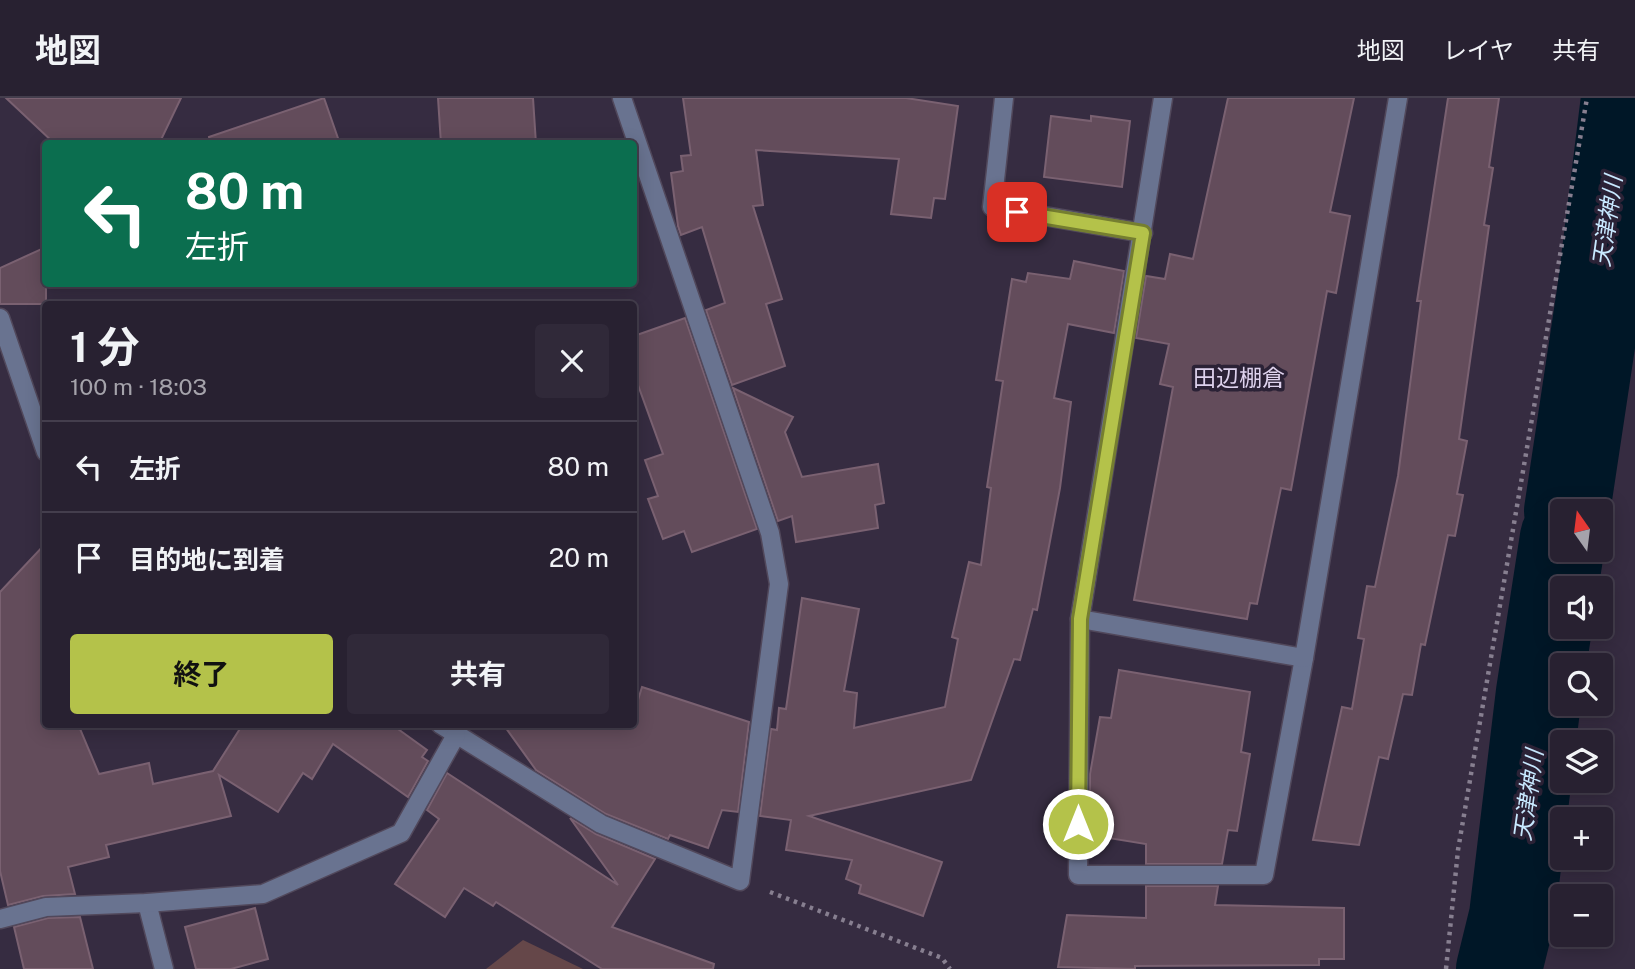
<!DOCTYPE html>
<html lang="ja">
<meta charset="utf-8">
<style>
:root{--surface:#282131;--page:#302939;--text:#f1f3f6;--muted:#a5a3ab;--line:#443e4d;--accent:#b4c24a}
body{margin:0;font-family:"Public Sans","Noto Sans JP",sans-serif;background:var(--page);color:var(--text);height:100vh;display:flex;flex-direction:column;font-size:26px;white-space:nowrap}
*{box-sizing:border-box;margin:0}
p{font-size:23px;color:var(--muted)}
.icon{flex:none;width:38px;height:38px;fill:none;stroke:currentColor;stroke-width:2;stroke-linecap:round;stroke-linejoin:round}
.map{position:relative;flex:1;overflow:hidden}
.drawer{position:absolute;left:42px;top:203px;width:595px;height:427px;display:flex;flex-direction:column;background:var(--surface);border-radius:7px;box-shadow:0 4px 18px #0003,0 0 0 2px var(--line)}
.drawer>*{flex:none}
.hud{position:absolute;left:42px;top:42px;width:595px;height:147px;border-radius:7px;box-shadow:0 4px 18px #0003,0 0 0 2px var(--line);background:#0b6e4f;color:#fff;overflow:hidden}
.needle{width:46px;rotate:346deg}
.buttons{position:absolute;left:1550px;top:401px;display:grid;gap:14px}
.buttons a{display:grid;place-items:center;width:63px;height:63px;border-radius:7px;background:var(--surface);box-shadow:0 4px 18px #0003,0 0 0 2px var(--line);font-size:35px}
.pin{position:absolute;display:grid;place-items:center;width:60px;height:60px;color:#fff;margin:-30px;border-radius:14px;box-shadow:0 4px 10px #0006}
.me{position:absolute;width:77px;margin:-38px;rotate:0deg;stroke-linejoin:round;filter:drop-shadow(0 0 5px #0008)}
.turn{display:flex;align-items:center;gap:24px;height:147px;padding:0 28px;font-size:32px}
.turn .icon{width:91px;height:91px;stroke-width:2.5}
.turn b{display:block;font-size:49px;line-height:60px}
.round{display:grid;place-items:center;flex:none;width:74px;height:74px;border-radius:7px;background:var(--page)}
.headline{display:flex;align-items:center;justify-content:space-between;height:119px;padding:0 28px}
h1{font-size:42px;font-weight:700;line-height:52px}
.button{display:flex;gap:14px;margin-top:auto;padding:14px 28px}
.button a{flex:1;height:80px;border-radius:7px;background:var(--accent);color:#111;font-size:28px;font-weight:700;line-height:80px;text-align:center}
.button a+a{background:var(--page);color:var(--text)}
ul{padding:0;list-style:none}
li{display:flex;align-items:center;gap:21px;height:91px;padding:0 28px;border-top:2px solid var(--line)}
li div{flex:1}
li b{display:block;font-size:26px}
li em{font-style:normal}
header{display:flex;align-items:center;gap:42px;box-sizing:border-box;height:98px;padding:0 35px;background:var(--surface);border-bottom:2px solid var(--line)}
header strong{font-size:33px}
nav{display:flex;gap:38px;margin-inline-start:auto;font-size:24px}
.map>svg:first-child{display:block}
.green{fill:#654749}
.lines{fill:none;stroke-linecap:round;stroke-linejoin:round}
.river{stroke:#001727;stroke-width:86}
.building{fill:#634c5b;stroke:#7a6171;stroke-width:2}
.minor-casing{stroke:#51485b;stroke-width:21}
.path{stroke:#877f90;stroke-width:4.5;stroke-dasharray:3.5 5;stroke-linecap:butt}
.minor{stroke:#697390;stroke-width:18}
.route-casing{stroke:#757e30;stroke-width:18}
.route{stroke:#b4c24a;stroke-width:12}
.labels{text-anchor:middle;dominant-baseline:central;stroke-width:7;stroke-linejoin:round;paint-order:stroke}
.water-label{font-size:23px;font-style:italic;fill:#c8e9ff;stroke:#2b2236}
.neighbourhood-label{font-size:23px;fill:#ded2ed;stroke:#2b2236}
</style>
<header>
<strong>地図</strong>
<nav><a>地図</a><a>レイヤ</a><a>共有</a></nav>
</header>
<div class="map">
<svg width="1635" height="871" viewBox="0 0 1635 871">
<rect width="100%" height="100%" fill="#362c41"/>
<polygon class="green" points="523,842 583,871 486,871"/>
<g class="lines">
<g class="river">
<polyline points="1567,413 1600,194 1624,0"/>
<polyline points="1499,871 1512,818 1539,594 1563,439"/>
</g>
</g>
<g class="building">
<polygon points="6,0 181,0 159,46 55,46"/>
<polygon points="324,0 340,46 210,46 209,39"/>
<polygon points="438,0 533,0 536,46 441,46"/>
<polygon points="683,0 906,0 958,8 945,101 934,100 931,120 891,116 899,61 756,52 763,107 753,108 782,201 766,206 785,268 732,287 706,212 725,205 702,129 681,137 678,128 671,75 683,73 681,58 691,57"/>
<polygon points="1228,0 1354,0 1330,114 1350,118 1336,195 1327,193 1291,392 1281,390 1257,506 1250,505 1247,521 1134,502 1173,289 1160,286 1169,246 1136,240 1146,178 1165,181 1170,156 1193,161"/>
<polygon points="1448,0 1499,0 1489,69 1493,70 1484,127 1489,128 1459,341 1467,343 1457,396 1463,397 1455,438 1448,437 1425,547 1421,546 1412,597 1403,596 1388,661 1379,659 1359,747 1313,742 1342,609 1352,611 1364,541 1358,540 1367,488 1375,489 1398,378 1421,203 1417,203"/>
<polygon points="1051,18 1091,23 1091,18 1130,23 1122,89 1044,79"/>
<polygon points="46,149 46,206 0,206 0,170"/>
<polygon points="1074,163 1124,173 1114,235 1068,226 1054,300 1071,304 1060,390 1037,512 1033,511 1020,562 1014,561 971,682 809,718 942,764 923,818 859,795 861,787 846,781 852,762 786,752 791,722 760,718 771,631 777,632 779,610 786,611 802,500 859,511 844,593 857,595 854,630 945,609 958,541 952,539 969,464 981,467 991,390 987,389 1003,283 996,282 1012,181 1026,184 1028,175 1070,181"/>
<polygon points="685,220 757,431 692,454 684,433 663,441 648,401 658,398 645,362 663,356 634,276 634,238"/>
<polygon points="733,290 793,319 785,334 802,379 878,366 884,405 875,407 878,430 796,444 792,418 778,423"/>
<polygon points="46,445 46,626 78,626 99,676 149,665 153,686 213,673 243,626 391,626 427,652 422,659 428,663 408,699 333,646 312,681 303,675 278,714 219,677 231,718 106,747 109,759 68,769 75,796 43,798 8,807 0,773 0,494"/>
<polygon points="1119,572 1250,594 1241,654 1250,656 1237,733 1228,732 1222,766 1146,766 1146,746 1090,737 1090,676 1100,619 1111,620"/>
<polygon points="642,589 749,624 738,714 722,712 708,750 670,737 668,741 606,716 536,672 503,626 634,626 634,615"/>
<polygon points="447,675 618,787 570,720 596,736 655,761 612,829 714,866 713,871 602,871 496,804 493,808 464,790 445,819 395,786 439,721 427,712"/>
<polygon points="1146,788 1218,788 1215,807 1344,810 1344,861 1319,861 1319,867 1135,868 1135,871 1058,869 1067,817 1146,820"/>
<polygon points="255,810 268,861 231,871 196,871 185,829"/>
<polygon points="80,819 93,871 24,871 14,829 48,820"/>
</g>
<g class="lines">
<defs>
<g id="minor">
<polyline points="1004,0 992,109 1143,135"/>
<polyline points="1163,0 1080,521 1078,777 1264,777 1304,560"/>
<polyline points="0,220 46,354"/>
<polyline points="1080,521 1304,560 1398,0"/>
<polyline points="440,626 601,726 740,783 779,486 770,435 622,0"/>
<polyline points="147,805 164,871"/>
<polyline points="0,821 46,809 147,805 263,796 401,735 456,637"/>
</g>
</defs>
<use href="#minor" class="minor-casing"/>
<g class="path">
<polyline points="770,794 942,860 950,871"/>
<polyline points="1446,871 1458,752 1587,0"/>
</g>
<use href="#minor" class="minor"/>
</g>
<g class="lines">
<defs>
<polyline id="route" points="1017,114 1143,135 1080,521 1078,726"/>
</defs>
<use href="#route" class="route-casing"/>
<use href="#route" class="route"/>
</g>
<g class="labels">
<g class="water-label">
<text transform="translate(1607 123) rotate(-82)">天津神川</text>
<text transform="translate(1528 697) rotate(-82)">天津神川</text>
</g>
<g class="neighbourhood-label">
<text x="1239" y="279">田辺棚倉</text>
</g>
</g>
</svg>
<div class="buttons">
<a><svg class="needle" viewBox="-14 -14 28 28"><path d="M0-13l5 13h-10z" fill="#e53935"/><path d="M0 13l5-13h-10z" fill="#a5a3ab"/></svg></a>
<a><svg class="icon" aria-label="sound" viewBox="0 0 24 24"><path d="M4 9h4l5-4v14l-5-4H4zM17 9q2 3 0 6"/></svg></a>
<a><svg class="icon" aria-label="search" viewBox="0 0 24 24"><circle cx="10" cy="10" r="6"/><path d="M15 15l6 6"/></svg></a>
<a><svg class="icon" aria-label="layers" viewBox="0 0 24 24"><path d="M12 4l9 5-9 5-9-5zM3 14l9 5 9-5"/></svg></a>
<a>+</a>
<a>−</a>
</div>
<div class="pin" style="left:1017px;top:114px;background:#d93025"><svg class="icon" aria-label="arrive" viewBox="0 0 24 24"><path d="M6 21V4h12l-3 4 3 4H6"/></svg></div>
<svg class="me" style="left:1078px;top:726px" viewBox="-20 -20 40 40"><circle r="17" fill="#b4c24a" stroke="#fff" stroke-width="3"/><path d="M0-11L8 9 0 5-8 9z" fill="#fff"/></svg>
<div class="hud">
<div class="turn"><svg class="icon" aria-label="left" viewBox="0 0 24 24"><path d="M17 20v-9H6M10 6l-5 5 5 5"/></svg><div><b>80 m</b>左折</div></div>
</div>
<section class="drawer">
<div class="headline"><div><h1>1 分</h1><p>100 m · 18:03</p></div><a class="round"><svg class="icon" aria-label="close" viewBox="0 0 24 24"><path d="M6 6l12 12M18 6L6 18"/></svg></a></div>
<ul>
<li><svg class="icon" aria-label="left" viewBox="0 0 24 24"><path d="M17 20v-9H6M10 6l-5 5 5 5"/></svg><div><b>左折</b></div><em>80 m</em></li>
<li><svg class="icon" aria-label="arrive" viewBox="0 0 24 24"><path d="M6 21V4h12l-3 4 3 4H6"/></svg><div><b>目的地に到着</b></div><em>20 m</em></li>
</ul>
<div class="button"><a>終了</a><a>共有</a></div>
</section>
</div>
